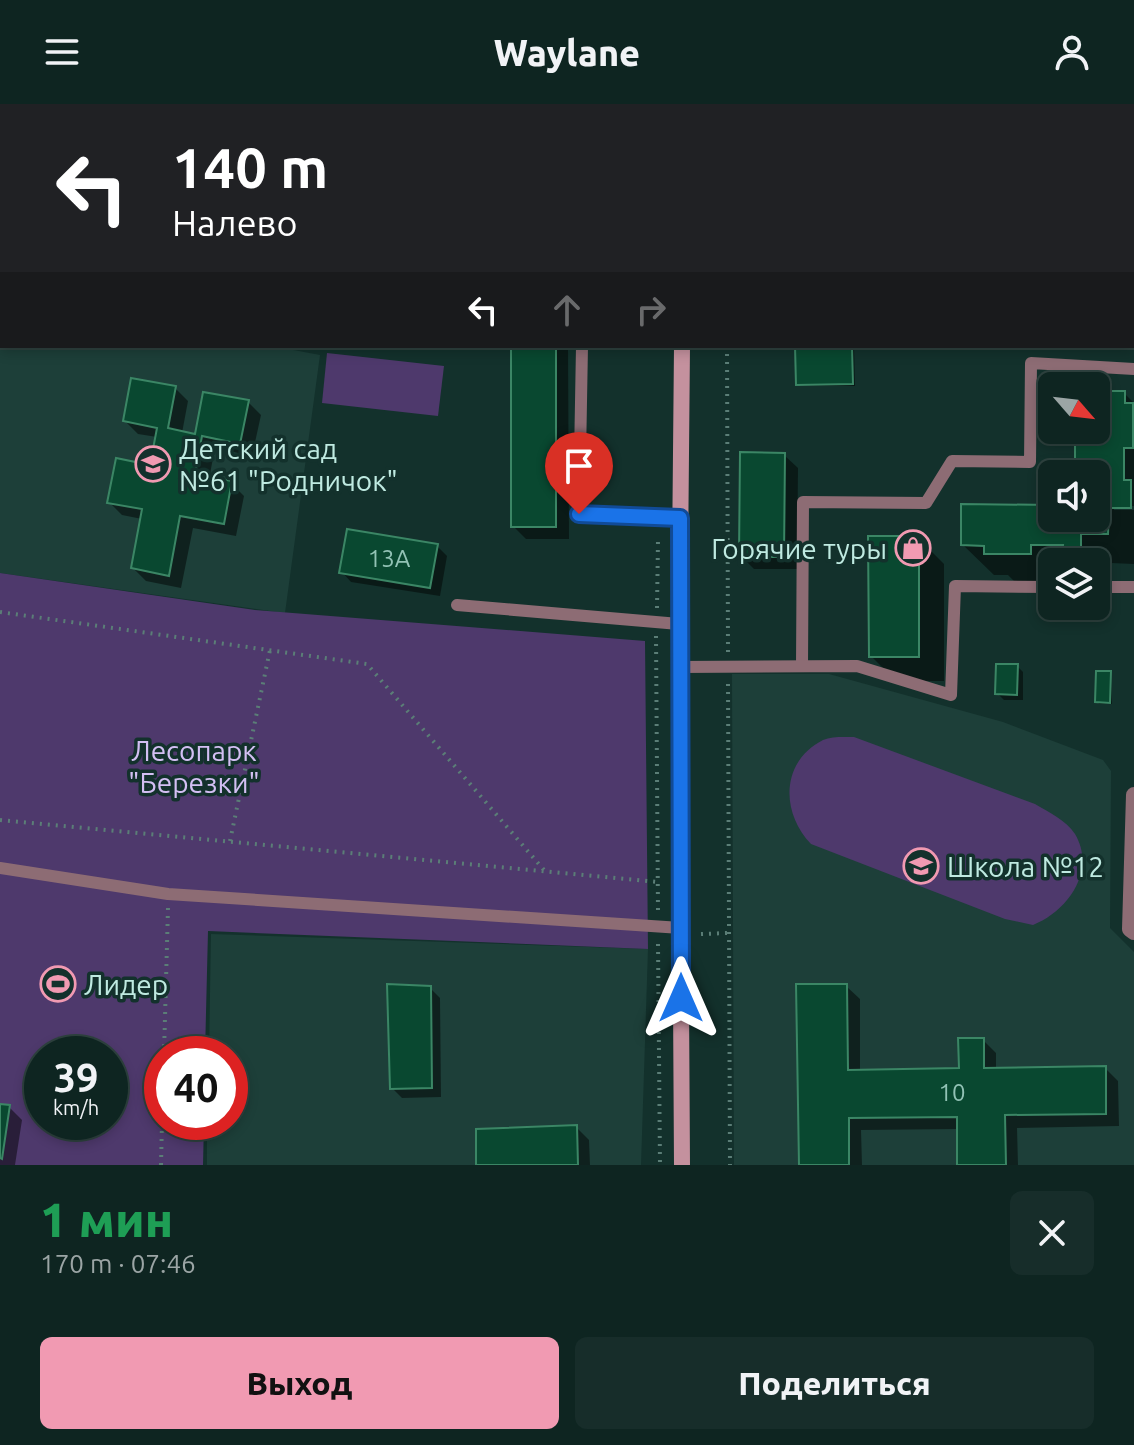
<!DOCTYPE html>
<html lang="ru">
<meta charset="utf-8">
<style>
:root{--surface:#0e2521;--page:#172d2a;--text:#f1f3f6;--muted:#9ba5a5;--line:#2e423f;--accent:#f19ab2}
body{margin:0;font-family:Ubuntu,sans-serif;background:var(--page);color:var(--text);height:100vh;display:flex;flex-direction:column;font-size:30px;white-space:nowrap}
*{box-sizing:border-box;margin:0}
p{font-size:26px;color:var(--muted)}
.icon{flex:none;width:44px;height:44px;fill:none;stroke:currentColor;stroke-width:2;stroke-linecap:round;stroke-linejoin:round}
.map{position:relative;height:1061px;overflow:hidden}
.sheet{display:flex;flex-direction:column;background:var(--surface);flex:1}
.sheet>*{flex:none}
.guide{position:absolute;left:0px;top:0px;width:1134px;height:244px;box-shadow:0 4px 12px #0003,0 0 0 2px var(--line);background:#202124;color:#fff;overflow:hidden}
.needle{width:52px;rotate:118deg}
.fabs{position:absolute;left:1038px;top:268px;display:grid;gap:16px}
.fabs a{display:grid;place-items:center;width:72px;height:72px;border-radius:12px;background:var(--surface);box-shadow:0 4px 12px #0003,0 0 0 2px var(--line);font-size:40px}
.speed{position:absolute;left:24px;top:932px;display:flex;gap:16px;font-size:40px;font-weight:700;text-align:center}
.speed>*{display:grid;place-content:center;width:104px;height:104px;border-radius:50%;background:var(--surface);box-shadow:0 4px 12px #0003,0 0 0 2px var(--line);line-height:1}
.speed small{font-size:20px;font-weight:400}
.speed .limit{border:12px solid #d22;background:#fff;color:#111}
.pin{position:absolute;display:grid;place-items:center;width:68px;height:68px;color:#fff;margin:-82px -34px;border-radius:50% 50% 50% 0;rotate:-45deg;box-shadow:0 0 8px #0007}
.pin .icon{rotate:45deg}
.me{position:absolute;width:88px;margin:-44px;rotate:0deg;stroke-linejoin:round;filter:drop-shadow(0 0 6px #0008)}
.turn{display:flex;align-items:center;gap:28px;height:168px;padding:0 40px;font-size:36px}
.turn .icon{width:104px;height:104px;stroke-width:2.5}
.turn b{display:block;font-size:56px;line-height:68px}
.lanes{display:flex;align-items:center;height:76px;padding:0 40px;background:#0003;justify-content:center;gap:40px;direction:ltr}
.lanes .off{opacity:.35}
.round{display:grid;place-items:center;flex:none;width:84px;height:84px;border-radius:12px;background:var(--page)}
.summary{display:flex;align-items:center;justify-content:space-between;height:136px;padding:0 40px}
h1{font-size:48px;font-weight:800;line-height:60px;color:#1e9e55}
.primary-button{display:flex;gap:16px;margin-top:auto;padding:16px 40px}
.primary-button a{flex:1;height:92px;border-radius:12px;background:var(--accent);color:#111;font-size:32px;font-weight:800;line-height:92px;text-align:center}
.primary-button a+a{background:var(--page);color:var(--text)}
header{display:flex;justify-content:space-between;align-items:center;height:104px;padding:0 40px;background:var(--surface);font-size:36px;font-weight:800}
.map>svg:first-child{display:block}
.built{fill:#1d3f39}
.green{fill:#4e396c;fill-rule:evenodd}
.shadow{fill:#0007}
.building{fill:#094830;stroke:#3b8665;stroke-width:2}
.lines{fill:none;stroke-linecap:round;stroke-linejoin:round}
.path{stroke:#5b7e77;stroke-width:4;stroke-dasharray:2 6;stroke-linecap:butt}
.lane{stroke:#8d6c74;stroke-width:12}
.street{stroke:#8d6c74;stroke-width:16}
.secondary{stroke:#c4919e;stroke-width:16}
.route-casing{stroke:#114b97;stroke-width:20}
.route{stroke:#1a73e8;stroke-width:14}
.labels{text-anchor:middle;dominant-baseline:central;stroke-width:7;stroke-linejoin:round;paint-order:stroke}
.number-label{font-size:24px;fill:#92c2b5}
.poi-label{font-size:28px;fill:#bfeae1;stroke:#13312c;text-anchor:start}
.park-label{font-size:28px;fill:#d3bff3;stroke:#13312c}
</style>
<header><svg class="icon" aria-label="menu" viewBox="0 0 24 24"><path d="M4 6h16M4 12h16M4 18h16"/></svg>Waylane<svg class="icon" aria-label="person" viewBox="0 0 24 24"><circle cx="12" cy="8" r="4"/><path d="M4 21q1-7 8-7t8 7"/></svg></header>
<div class="map">
<svg width="1134" height="1061" viewBox="0 0 1134 1061">
<rect width="100%" height="100%" fill="#13312c"/>
<g class="built">
<polygon points="0,160 2,242 272,242 320,251 285,509 0,469"/>
<polygon points="732,570 829,570 1003,618 1103,656 1111,667 1110,824 1134,848 1134,1061 734,1061"/>
<polygon points="211,830 648,845 641,1061 207,1061 207,1018 230,1018 230,950 209,950"/>
</g>
<g class="green">
<polygon points="327,249 444,262 438,312 322,299"/>
<path d="M 0,469 L 255,506 L 645,537 L 648,845 L 208,827 L 205,950 L 162,950 L 162,1018 L 204,1018 L 203,1061 L 0,1061 ZM 42,950 L 110,950 L 110,1018 L 42,1018 Z"/>
<path d="M 854,633 L 1035,700 C 1048,708 1066,716 1075,730 C 1097,767 1067,808 1033,821 L 1005,815 L 811,740 C 781,709 780,658 823,636 C 832,632 845,633 854,633 Z"/>
</g>
<g class="shadow">
<polygon points="274,0 557,0 557,2"/>
<rect x="1132" y="24" width="2" height="122"/>
<polygon points="513,242 568,242 569,435 526,435 513,422"/>
<polygon points="797,242 854,242 855,282 800,282"/>
<polygon points="175,284 188,297 182,329 197,332 248,298 261,311 252,352 215,344 209,375 231,379 244,392 236,432 193,424 181,484 146,477 133,464 142,415 122,411 109,398 151,363 157,333 138,330 125,317"/>
<polygon points="1096,289 1124,289 1134,299 1134,402 1114,402 1114,406 1134,406 1134,460 1111,459 1111,481 1096,481 1096,458 1052,458 1052,480 1017,480 1008,471 994,471 963,441 1052,403 1052,414 1096,414 1096,370 1086,370 1077,356 1084,342 1085,326 1096,326"/>
<polygon points="784,351 798,364 797,465 754,465 741,452"/>
<polygon points="918,434 944,460 944,577 896,577 871,552"/>
<polygon points="437,442 447,452 440,492 351,478 342,468"/>
<polygon points="1017,562 1023,568 1023,596 1004,596 998,590"/>
<polygon points="1111,569 1112,600 1099,600 1097,597"/>
<polygon points="846,882 860,895 860,968 961,966 983,936 996,949 996,966 1105,964 1118,977 1119,1022 1017,1024 1018,1061 959,1061 959,1025 861,1026 862,1061 801,1061"/>
<polygon points="430,884 440,894 441,993 402,994 392,984"/>
<polygon points="0,1002 9,1003 22,1016 15,1061 0,1061"/>
<polygon points="576,1023 589,1036 590,1061 478,1061"/>
</g>
<g class="building">
<polygon points="328,0 499,0 498,2"/>
<rect x="511" y="242" width="45" height="181"/>
<polygon points="795,242 852,242 853,280 796,281"/>
<polygon points="131,274 176,282 168,324 195,330 203,288 249,296 240,340 202,332 195,370 232,377 224,420 180,412 169,472 131,464 142,405 107,399 116,354 150,361 157,324 123,317"/>
<polygon points="1096,287 1125,287 1125,299 1133,299 1133,344 1124,344 1124,376 1131,376 1131,404 1109,404 1108,430 1081,430 1081,451 1062,451 1063,441 1031,441 1031,450 984,450 984,442 961,441 961,400 1052,401 1052,414 1096,414 1096,370 1084,370 1085,357 1075,357 1075,340 1082,340 1082,326 1096,326"/>
<polygon points="740,348 785,349 784,453 739,453"/>
<polygon points="347,425 438,440 430,484 339,469"/>
<polygon points="868,432 919,432 919,553 869,553"/>
<polygon points="996,560 1018,560 1017,591 995,590"/>
<polygon points="1096,567 1111,567 1110,599 1095,598"/>
<polygon points="387,880 431,882 432,984 390,985"/>
<polygon points="796,880 847,880 848,966 959,964 958,934 984,934 984,964 1106,962 1106,1010 1005,1011 1006,1061 957,1061 957,1013 849,1014 849,1061 799,1061"/>
<polygon points="0,1000 10,1001 2,1055 0,1054"/>
<polygon points="577,1021 578,1061 476,1061 476,1025"/>
</g>
<g class="lines">
<g class="path">
<polyline points="725,0 725,2"/>
<polyline points="0,49 2,48"/>
<polyline points="727,242 728,548"/>
<polyline points="657,504 658,436"/>
<polyline points="0,508 367,560 544,766"/>
<polyline points="656,532 658,808"/>
<polyline points="728,580 730,1061"/>
<polyline points="0,716 658,778"/>
<polyline points="230,737 270,546"/>
<polyline points="701,830 728,829"/>
<polyline points="658,840 660,1061"/>
<polyline points="164,950 168,804"/>
<polyline points="161,1061 162,1018"/>
</g>
<g class="lane">
<polyline points="57,0 57,2"/>
<polyline points="582,242 579,410 680,414"/>
<polyline points="1096,483 1134,483"/>
<polyline points="457,501 679,520"/>
<polyline points="802,562 803,398 926,399 952,357 1030,358 1031,259 1134,265"/>
<polyline points="679,563 857,562 951,591 955,482 1052,483"/>
<polyline points="0,764 168,790 681,824"/>
</g>
<g class="street">
<polyline points="1041,0 1042,2"/>
<polyline points="1132,173 1134,174"/>
<polyline points="1134,691 1130,825 1134,828"/>
</g>
<g class="secondary">
<polyline points="684,2 684,0"/>
<polyline points="682,242 679,563 682,1061"/>
</g>
</g>
<g class="lines">
<defs>
<polyline id="route" points="579,410 680,414 681,894"/>
</defs>
<use href="#route" class="route-casing"/>
<use href="#route" class="route"/>
</g>
<defs>
<symbol id="school-ring" viewBox="-11 -11 22 22"><circle r="9.5" fill="#13312c" stroke="#f19ab2" stroke-width="1.5"/><path d="M0-5L7-2L0 1L-7-2ZM-4 1L0 2.5L4 1V4Q0 6-4 4Z" fill="#f19ab2"/></symbol>
<symbol id="shop-ring" viewBox="-11 -11 22 22"><circle r="9.5" fill="#13312c" stroke="#f19ab2" stroke-width="1.5"/><path d="M-5-2.5h2.3a2.7 3.5 0 0 1 5.4 0H5L5.5 6h-11ZM-1.5-2.5h3a1.5 2.3 0 0 0-3 0Z" fill="#f19ab2"/></symbol>
<symbol id="stadium-ring" viewBox="-11 -11 22 22"><circle r="9.5" fill="#13312c" stroke="#f19ab2" stroke-width="1.5"/><path d="M0-5a6.5 5 0 1 0 0 10a6.5 5 0 1 0 0-10ZM-3.5-1.8h7v3.6h-7Z" fill="#f19ab2"/></symbol>
</defs>
<g fill-rule="evenodd">
<use href="#school-ring" x="133" y="340" width="40" height="40"/>
<use href="#shop-ring" x="893" y="424" width="40" height="40"/>
<use href="#school-ring" x="901" y="742" width="40" height="40"/>
<use href="#stadium-ring" x="38" y="860" width="40" height="40"/>
</g>
<g class="labels">
<g class="number-label">
<text x="389" y="454">13А</text>
<text x="952" y="988">10</text>
</g>
<g class="poi-label">
<text x="179" y="344">Детский сад<tspan x="179" dy="32">№61 "Родничок"</tspan></text>
<text x="887" y="444" text-anchor="end">Горячие туры</text>
<text x="947" y="762">Школа №12</text>
<text x="84" y="880">Лидер</text>
</g>
<g class="park-label">
<text x="194" y="646">Лесопарк<tspan x="194" dy="32">"Березки"</tspan></text>
</g>
</g>
</svg>
<div class="fabs">
<a><svg class="needle" viewBox="-14 -14 28 28"><path d="M0-13l5 13h-10z" fill="#e53935"/><path d="M0 13l5-13h-10z" fill="#9ba5a5"/></svg></a>
<a><svg class="icon" aria-label="sound" viewBox="0 0 24 24"><path d="M4 9h4l5-4v14l-5-4H4zM17 9q2 3 0 6"/></svg></a>
<a><svg class="icon" aria-label="layers" viewBox="0 0 24 24"><path d="M12 4l9 5-9 5-9-5zM3 14l9 5 9-5"/></svg></a>
</div>
<div class="speed"><div>39<small>km/h</small></div><div class="limit">40</div></div>
<div class="pin" style="left:579px;top:410px;background:#d93025"><svg class="icon" aria-label="arrive" viewBox="0 0 24 24"><path d="M6 21V4h12l-3 4 3 4H6"/></svg></div>
<svg class="me" style="left:681px;top:894px" viewBox="-20 -20 40 40"><path d="M0-17L14 15 0 8-14 15z" fill="#1a73e8" stroke="#fff" stroke-width="4"/></svg>
<div class="guide">
<div class="turn"><svg class="icon" aria-label="left" viewBox="0 0 24 24"><path d="M17 20v-9H6M10 6l-5 5 5 5"/></svg><div><b>140 m</b>Налево</div></div>
<div class="lanes"><svg class="icon" aria-label="left" viewBox="0 0 24 24"><path d="M17 20v-9H6M10 6l-5 5 5 5"/></svg><svg class="icon off" aria-label="ahead" viewBox="0 0 24 24"><path d="M12 20V5M6 11l6-6 6 6"/></svg><svg class="icon off" aria-label="right" viewBox="0 0 24 24"><path d="M7 20v-9h11M14 6l5 5-5 5"/></svg></div>
</div>
</div>
<section class="sheet">
<div class="summary"><div><h1>1 мин</h1><p>170 m · 07:46</p></div><a class="round"><svg class="icon" aria-label="close" viewBox="0 0 24 24"><path d="M6 6l12 12M18 6L6 18"/></svg></a></div>
<div class="primary-button"><a>Выход</a><a>Поделиться</a></div>
</section>
